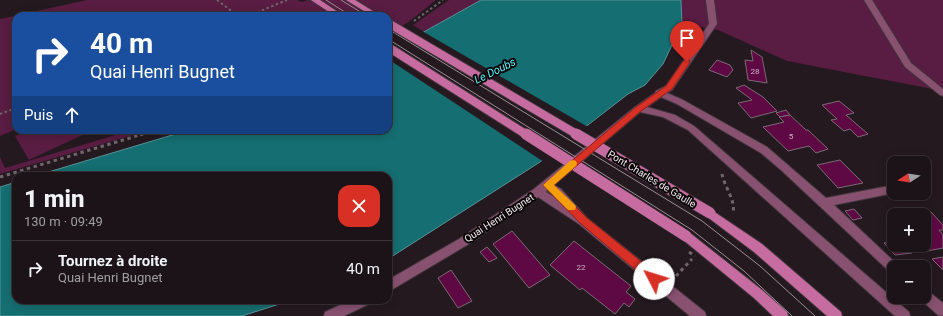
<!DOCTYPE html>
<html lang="fr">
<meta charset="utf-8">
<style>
:root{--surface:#1b1317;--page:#282024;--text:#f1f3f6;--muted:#a09ea1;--line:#393236}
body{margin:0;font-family:Roboto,sans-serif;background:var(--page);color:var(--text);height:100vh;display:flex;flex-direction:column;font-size:15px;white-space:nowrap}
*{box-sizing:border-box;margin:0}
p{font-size:13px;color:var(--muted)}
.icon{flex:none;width:22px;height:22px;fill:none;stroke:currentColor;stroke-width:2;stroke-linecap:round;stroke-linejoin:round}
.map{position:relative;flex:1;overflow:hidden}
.sheet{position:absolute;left:12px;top:172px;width:380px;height:132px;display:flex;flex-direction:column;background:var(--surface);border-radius:12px;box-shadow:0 2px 10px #0003,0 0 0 1px var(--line)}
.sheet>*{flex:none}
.banner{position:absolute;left:12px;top:12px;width:380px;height:122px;border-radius:12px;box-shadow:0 2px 10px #0003,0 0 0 1px var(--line);background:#1a4fa0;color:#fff;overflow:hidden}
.needle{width:26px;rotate:258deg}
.controls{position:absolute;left:887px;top:156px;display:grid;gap:8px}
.controls a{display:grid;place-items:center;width:44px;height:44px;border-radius:8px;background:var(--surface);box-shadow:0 2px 10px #0003,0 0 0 1px var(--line);font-size:20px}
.pin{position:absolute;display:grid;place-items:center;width:34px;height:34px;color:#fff;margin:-41px -17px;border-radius:50% 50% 50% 0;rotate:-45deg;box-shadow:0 0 4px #0007}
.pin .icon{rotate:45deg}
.me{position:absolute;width:44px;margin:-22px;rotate:310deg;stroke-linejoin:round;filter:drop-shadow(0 0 3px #0008)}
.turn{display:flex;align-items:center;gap:14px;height:84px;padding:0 12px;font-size:18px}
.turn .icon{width:52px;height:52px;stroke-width:2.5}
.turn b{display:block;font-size:28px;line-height:34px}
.then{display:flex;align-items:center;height:38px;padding:0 12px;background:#0003;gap:8px;font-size:15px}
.round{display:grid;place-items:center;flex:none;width:42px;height:42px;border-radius:12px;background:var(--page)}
.summary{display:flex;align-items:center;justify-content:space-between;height:68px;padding:0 12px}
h1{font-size:24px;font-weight:800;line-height:30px}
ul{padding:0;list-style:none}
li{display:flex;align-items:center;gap:12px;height:56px;padding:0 12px;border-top:1px solid var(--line)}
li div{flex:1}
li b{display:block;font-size:15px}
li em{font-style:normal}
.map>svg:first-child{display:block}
.green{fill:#591c42}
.water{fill:#156e71;stroke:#579396}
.pier{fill:#24191f}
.building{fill:#5f0944;stroke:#7a6b73}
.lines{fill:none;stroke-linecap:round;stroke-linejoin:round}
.street-casing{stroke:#41363c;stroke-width:2}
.secondary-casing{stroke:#41363c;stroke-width:2}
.path-far1{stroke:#70656b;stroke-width:2;stroke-dasharray:2.5 2.5;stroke-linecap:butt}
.path{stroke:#70656b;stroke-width:3;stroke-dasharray:3.5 3.5;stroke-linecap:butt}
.street{fill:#885170;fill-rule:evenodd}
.secondary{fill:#c66ca0;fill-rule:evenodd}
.tram{stroke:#988e93;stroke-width:1}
.secondary-bridge-far1-casing{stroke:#41363c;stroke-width:10;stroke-linecap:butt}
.secondary-bridge-casing{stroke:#41363c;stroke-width:12;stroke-linecap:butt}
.path-bridge{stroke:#70656b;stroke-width:3;stroke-dasharray:3.5 3.5;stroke-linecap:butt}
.secondary-bridge-far1{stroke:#c66ca0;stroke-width:8}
.secondary-bridge{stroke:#c66ca0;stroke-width:11}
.route{fill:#d93025;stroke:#8d1f18}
.slow{fill:#f59e0b}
.labels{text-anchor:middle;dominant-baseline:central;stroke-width:4;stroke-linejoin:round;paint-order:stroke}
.number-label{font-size:8px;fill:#cdb1c3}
.street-label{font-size:10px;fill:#f2e9ed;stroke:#0a0608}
.water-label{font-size:11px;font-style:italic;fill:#57f1f8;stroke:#0a0608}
</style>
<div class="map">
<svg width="943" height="316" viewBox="0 0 943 316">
<rect width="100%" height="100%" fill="#24191f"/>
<g class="green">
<polygon points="87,0 297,0 302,2 308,0 436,0 410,21 388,34 388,16 16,16 16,129 0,136 0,19"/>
<polygon points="449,0 481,0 424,32 413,25"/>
<polygon points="681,0 943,0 943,91 787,61 718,30 682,24"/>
<polygon points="30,130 93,130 29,160 15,136"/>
<polygon points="132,130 150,130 0,174 0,157 5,168"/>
</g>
<g class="water">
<polygon points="481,0 681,0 682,24 663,64 645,85 628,94 540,162 388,259 388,176 35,176 189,130 388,130 388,52"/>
<polygon points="16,182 16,300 292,300 242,316 0,316 0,187"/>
</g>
<polygon class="pier" points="422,31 588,127 544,162 388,59 388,50"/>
<g class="building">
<polygon points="751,50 762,57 767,83 748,80 745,60 753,61"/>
<polygon points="717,60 730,65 733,70 727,77 709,70"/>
<polygon points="744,85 763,97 777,111 751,118 738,103 752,100 736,88"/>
<polygon points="839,101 854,113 846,115 868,134 858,137 850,129 844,131 831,120 837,119 822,105"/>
<polygon points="786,110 790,115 780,117 776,113"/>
<polygon points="790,115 806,130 808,130 828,149 816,153 809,146 788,151 763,127 784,122 779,117"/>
<polygon points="840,160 863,183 838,188 817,165"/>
<polygon points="854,209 862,218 853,220 845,211"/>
<polygon points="920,209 923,213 931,212 943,225 943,230 939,230 943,235 943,248 927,251 923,245 924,245 925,232 924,215 909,215 905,211"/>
<polygon points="512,231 550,275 529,288 493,244"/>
<polygon points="574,241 631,286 626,292 635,299 629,307 624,303 615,314 582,288 580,290 550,265"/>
<polygon points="894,241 894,245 906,245 912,253 895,255 884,243"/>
<polygon points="487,247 497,258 489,262 480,252"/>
<polygon points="943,257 943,270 932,259"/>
<polygon points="451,270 472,301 458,308 438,278"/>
</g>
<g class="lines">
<defs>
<g id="street">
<path d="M 706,0 L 714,0 L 717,24 L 672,90 L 667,93 L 683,100 L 767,147 L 826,198 L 894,185 L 894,193 L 834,205 L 900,267 L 894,267 L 894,273 L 890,272 L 781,170 L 761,153 L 677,104 L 661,97 L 647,107 L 675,115 L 694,126 L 909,312 L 910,316 L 895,316 L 688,130 L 663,117 L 640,112 L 554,185 L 561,189 L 587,218 L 705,312 L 706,316 L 690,316 L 579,224 L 538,197 L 467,245 L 388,292 L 388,280 L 459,239 L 534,189 L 635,107 L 655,93 L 656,91 L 666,86 L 709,24 ZM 547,190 L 556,198 L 546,192 Z"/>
<polygon points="864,0 872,0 911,63 943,89 943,96 940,95 905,67"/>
<polygon points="924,289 928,291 943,303 943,316 938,315 920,299 919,297 924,297"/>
<polygon points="351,300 371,300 369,304 344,316 324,316 325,312"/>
</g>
<g id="secondary">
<polygon points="311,0 320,0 344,16 335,16"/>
<polygon points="346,0 355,0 381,16 372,16"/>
<polygon points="710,209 762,244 841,312 842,316 827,316 754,252 706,216 704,213 706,210"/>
<polygon points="686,231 690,233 762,290 787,312 788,316 773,316 754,298 682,239 680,236 682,233"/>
</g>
</defs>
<use href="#street" class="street-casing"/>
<use href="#secondary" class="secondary-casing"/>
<g class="path-far1">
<polyline points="217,0 238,16"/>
<polyline points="248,16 287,0"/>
<polyline points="414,21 443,0"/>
<polyline points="0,114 16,108"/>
<polyline points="140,135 157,130"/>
</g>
<g class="path">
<path d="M 722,174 C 724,186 736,201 733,212"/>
<polyline points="0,177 143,134"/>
<polyline points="676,276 692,259"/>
</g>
<use href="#street" class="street"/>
<use href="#secondary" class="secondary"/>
<g class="tram">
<polyline points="326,0 351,16"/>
<polyline points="341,0 367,16"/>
<polyline points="388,29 702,221 760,266 815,316"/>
<polyline points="388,39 692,230 744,271 792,316"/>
</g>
<defs>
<g id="secondary-bridge-far1">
<polyline points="388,23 578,135"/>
<polyline points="388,47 527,135"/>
</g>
<g id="secondary-bridge">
<polyline points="526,134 686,236"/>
<polyline points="576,134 710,213"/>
</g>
</defs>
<use href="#secondary-bridge-far1" class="secondary-bridge-far1-casing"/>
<use href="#secondary-bridge" class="secondary-bridge-casing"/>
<polyline class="path-bridge" points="689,252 695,256"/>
<use href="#secondary-bridge-far1" class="secondary-bridge-far1"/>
<use href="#secondary-bridge" class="secondary-bridge"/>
</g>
<polygon class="route" points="684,60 689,60 690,62 672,89 641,111 554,185 587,218 658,275 659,279 658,282 654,284 650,282 580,223 543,185 636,107 666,86"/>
<polygon class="slow" points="573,160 576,161 577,164 576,166 554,185 575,205 576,207 575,210 568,210 543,185 570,161"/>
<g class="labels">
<g class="number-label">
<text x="755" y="71">28</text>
<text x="791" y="136">5</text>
<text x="581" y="267">22</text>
</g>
<g class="street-label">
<text transform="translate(652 179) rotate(31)">Pont Charles de Gaulle</text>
<text transform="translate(499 218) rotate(-33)">Quai Henri Bugnet</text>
</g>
<g class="water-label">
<text transform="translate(495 71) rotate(-26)">Le Doubs</text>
</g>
</g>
</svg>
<div class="controls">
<a><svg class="needle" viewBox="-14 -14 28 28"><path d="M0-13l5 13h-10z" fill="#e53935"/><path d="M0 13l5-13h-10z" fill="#a09ea1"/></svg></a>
<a>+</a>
<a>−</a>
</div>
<div class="pin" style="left:687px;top:62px;background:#d93025"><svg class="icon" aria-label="arrive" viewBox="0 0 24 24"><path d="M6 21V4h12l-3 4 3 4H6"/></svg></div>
<svg class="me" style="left:654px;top:279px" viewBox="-20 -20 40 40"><circle r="19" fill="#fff"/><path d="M0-13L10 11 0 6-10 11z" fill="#d93025"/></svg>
<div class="banner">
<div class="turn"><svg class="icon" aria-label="right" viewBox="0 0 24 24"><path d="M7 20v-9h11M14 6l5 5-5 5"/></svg><div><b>40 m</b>Quai Henri Bugnet</div></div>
<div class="then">Puis<svg class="icon" aria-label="ahead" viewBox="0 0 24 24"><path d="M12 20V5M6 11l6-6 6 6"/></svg></div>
</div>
<section class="sheet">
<div class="summary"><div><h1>1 min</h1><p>130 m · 09:49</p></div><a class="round" style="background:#d93025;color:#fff"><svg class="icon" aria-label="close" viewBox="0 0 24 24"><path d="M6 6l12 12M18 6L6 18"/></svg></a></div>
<ul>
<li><svg class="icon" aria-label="right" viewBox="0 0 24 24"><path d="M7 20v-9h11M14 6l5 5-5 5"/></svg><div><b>Tournez à droite</b><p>Quai Henri Bugnet</p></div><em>40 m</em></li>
</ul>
</section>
</div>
